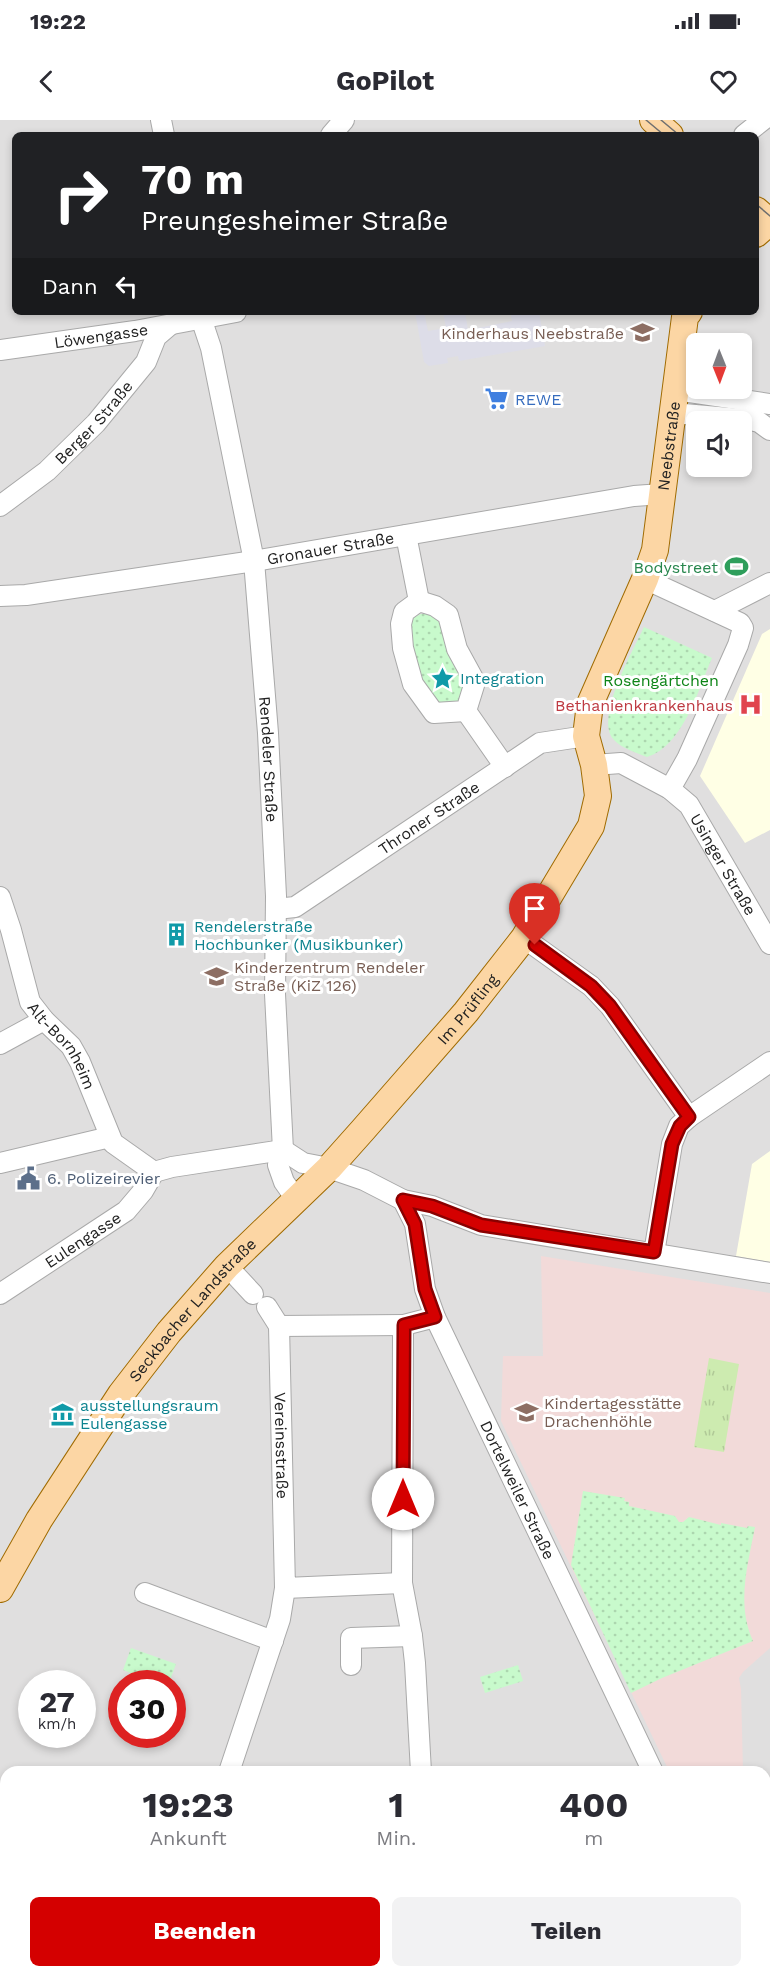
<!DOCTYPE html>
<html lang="de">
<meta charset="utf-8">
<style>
:root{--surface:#fff;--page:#f2f2f3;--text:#2b2b33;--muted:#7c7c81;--accent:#d40000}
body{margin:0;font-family:"Work Sans",sans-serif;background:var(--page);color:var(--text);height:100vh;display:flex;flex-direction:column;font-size:22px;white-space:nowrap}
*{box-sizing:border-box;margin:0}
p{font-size:20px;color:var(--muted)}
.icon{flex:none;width:33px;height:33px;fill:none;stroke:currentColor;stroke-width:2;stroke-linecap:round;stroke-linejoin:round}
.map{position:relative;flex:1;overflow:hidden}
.details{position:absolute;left:0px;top:1646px;width:771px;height:212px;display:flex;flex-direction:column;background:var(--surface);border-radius:18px 18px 0 0;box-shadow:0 3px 9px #0003}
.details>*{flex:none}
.top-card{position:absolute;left:12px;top:12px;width:747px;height:183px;border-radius:9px;box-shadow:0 3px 9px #0003;background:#202124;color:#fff;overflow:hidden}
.needle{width:39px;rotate:179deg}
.fabs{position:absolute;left:686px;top:213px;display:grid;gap:12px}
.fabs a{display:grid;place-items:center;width:66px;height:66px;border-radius:9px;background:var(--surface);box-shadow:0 3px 9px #0003;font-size:30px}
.speed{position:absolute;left:18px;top:1550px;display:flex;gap:12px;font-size:30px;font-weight:700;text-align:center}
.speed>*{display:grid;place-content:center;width:78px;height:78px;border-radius:50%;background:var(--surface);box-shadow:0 3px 9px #0003;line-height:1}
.speed small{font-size:15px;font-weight:400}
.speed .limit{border:9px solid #d22;background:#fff;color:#111}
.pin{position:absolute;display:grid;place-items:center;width:51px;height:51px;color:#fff;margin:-62px -26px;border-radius:50% 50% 50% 0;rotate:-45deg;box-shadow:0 0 6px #0007}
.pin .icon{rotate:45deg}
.me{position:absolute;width:66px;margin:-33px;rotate:0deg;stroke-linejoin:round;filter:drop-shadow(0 0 4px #0008)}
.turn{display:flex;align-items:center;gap:21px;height:126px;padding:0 30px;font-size:27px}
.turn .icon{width:78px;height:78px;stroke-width:2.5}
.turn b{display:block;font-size:42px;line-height:51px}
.then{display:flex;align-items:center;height:57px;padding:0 30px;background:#0003;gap:12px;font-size:22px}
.eta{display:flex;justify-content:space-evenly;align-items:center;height:102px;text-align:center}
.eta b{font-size:36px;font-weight:700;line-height:42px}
.primary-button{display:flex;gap:12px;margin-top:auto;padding:12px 30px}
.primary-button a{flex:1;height:69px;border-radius:9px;background:var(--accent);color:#fff;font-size:24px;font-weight:700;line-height:69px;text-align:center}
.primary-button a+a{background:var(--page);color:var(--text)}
.status{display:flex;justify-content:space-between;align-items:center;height:42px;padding:0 30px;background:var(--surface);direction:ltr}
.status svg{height:16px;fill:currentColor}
header{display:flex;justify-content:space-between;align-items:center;height:78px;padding:0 30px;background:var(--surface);font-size:27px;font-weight:700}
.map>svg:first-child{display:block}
.residential{fill:#e0dfdf;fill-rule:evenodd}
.commercial{fill:#f2dad9}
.education{fill:#ffffe5}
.grass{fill:url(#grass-tufts)}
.park{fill:url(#park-dots)}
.plaza{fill:#dddde8}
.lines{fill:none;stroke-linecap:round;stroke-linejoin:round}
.minor-casing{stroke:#a9a9a9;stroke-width:22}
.major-casing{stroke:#a06b00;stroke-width:28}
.minor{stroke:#fff;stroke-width:20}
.major{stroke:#fcd6a4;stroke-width:26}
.tram{stroke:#707070;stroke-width:1.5}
.route-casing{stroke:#8a0000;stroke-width:15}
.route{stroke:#d40000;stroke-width:10}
.labels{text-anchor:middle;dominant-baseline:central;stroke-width:6;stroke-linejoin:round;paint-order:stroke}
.education-label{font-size:16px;fill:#785e54;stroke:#fff;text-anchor:start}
.street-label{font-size:16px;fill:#222;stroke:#fff}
.shop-label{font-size:16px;fill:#366cbe;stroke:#fff;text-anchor:start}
.leisure-label{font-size:16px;fill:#27864d;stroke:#fff;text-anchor:end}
.culture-label{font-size:16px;fill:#0d838f;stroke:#fff;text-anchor:start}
.park-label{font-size:16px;fill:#0c8416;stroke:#fff}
.health-label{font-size:16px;fill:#be3a42;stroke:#fff;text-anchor:end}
.service-label{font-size:16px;fill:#4e5e75;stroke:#fff;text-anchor:start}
</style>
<div class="status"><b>19:22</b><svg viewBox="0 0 49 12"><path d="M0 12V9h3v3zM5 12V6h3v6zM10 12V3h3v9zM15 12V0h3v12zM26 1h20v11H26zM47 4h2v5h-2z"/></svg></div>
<header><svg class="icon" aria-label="back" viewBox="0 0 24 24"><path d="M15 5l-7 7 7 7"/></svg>GoPilot<svg class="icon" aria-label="heart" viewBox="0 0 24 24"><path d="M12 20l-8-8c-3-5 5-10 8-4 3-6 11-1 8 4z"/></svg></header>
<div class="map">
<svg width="770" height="1856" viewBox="0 0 770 1856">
<defs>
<pattern id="grass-tufts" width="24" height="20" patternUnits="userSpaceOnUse" patternTransform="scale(1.5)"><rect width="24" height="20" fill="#cdebb0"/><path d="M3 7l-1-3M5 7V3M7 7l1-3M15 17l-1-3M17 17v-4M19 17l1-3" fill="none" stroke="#b0c997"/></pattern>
<pattern id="park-dots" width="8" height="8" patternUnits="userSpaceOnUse" patternTransform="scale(1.5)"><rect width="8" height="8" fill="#c8facc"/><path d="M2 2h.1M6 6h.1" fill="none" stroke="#acd6af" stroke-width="1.8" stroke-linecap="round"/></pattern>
</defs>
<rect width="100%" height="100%" fill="#f2efe9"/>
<path class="residential" d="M 0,0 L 770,0 L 770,1856 L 0,1856 ZM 15,15 L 756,15 L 756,192 L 15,192 ZM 696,224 L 741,224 L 741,268 L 696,268 ZM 696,302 L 741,302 L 741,346 L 696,346 ZM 32,1563 L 82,1563 L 82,1614 L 32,1614 ZM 122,1563 L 172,1563 L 172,1614 L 122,1614 ZM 6,1652 L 765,1652 L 765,1851 L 6,1851 Z"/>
<polygon class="commercial" points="541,1136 770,1173 770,1528 743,1552 739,1558 741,1569 743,1651 669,1651 501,1301 503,1236 543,1236"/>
<g class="education">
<polygon points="770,509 770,710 745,723 700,656 762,514"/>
<polygon points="770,1031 770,1142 736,1136 752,1044"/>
</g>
<polygon class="grass" points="709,1238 739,1244 724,1332 694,1327"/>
<g class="park">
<polygon points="421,494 436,494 445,505 466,560 465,580 438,586 418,560 407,522 410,499"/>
<path d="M 644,507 L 712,538 C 698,570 683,626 647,637 C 637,633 621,628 614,620 C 594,598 633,531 644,507 Z"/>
<path d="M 583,1371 L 625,1378 L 624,1381 L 629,1382 L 629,1386 L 675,1396 L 679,1402 L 683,1402 L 689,1397 L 721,1405 L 721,1403 L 747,1408 L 748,1406 L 755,1407 C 748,1444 736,1484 753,1521 L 662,1558 L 631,1573 L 571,1445 Z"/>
<polygon points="131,1528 176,1544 169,1563 158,1563 123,1550"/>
<polygon points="518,1545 523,1561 485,1573 480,1557"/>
</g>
<polygon class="plaza" points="415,192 424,192 428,211 446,208 443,192 465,192 468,210 512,201 510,192 539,192 545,226 459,241 458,236 447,238 448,243 429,246 424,242"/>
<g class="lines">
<defs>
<g id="minor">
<polyline points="161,0 164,15"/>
<polyline points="331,15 344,0"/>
<polyline points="744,15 763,0"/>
<path id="s1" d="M 199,192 L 211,228 L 254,441 L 268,613 L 276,776 L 275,874 L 283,1030 L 278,1045 L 284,1062 L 296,1079"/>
<path id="s2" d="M 0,230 L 135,211 L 236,192"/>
<polyline points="676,270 770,284"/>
<polyline points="673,293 751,300 759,302 770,310"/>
<path id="s3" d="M 0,386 L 47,351 L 96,303 L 146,242 L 156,217 L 170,205"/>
<polyline points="406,415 419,481"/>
<polyline points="645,459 740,503 743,508 738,525 687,639 670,669"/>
<path id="s4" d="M 0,476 L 26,475 L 254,441 L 634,376 L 662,374"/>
<polygon points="419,481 435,486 448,495 457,529 475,562 466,591 434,593 413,564 403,528 401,504 404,492"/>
<polyline points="715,491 770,463"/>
<polyline points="466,591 505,647"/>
<path id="s5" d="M 594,645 L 621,643 L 670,669 L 689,685 L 770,824"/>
<path id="s6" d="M 0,777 L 11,810 L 30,882 L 44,900 L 71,926 L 80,942 L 113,1023 L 154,1052"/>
<path id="s7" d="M 276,789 L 295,787 L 540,623 L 586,616"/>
<polyline points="524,818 591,866 610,886 689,997"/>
<polyline points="0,924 44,900"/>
<polyline points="0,1043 110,1017"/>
<polyline points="154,1052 172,1047 283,1030 303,1043 329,1048 364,1060 403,1080 432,1086 481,1105 770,1153"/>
<path id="s8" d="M 403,1080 L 415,1104 L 425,1169 L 435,1197 L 653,1652"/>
<polyline points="654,1133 672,1024 679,1006 689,997 770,942"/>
<polyline points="227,1146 253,1174"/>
<path id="s9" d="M 0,1174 L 126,1091 L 143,1071 L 154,1052"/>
<path id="s10" d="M 267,1187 L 279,1206 L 285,1468 L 402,1463"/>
<polyline points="279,1206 404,1205"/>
<polyline points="145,1473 273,1521"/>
<polyline points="351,1545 351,1518 412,1516"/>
<polyline points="229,1652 280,1499 285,1468"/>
<polyline points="421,1652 415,1543 412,1516 402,1463 403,1214 404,1205 435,1197"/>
<polyline points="765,1779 770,1783"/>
<polyline points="765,1803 770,1798"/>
<polyline points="468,1851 470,1856"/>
<polyline points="174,1856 176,1851"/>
<polyline points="717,1856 721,1851"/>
</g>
<g id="major">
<polyline points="653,0 670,15"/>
<polyline points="756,90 770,102 756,114"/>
<path id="s11" d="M 0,1469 L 39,1400 L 121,1274 L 169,1212 L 227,1146 L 329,1048 L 362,1011 L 466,892 L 524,818 L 591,706 L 598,676 L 594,645 L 586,616 L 590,584 L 645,459 L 655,430 L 685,197 L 689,192"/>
</g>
</defs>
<use href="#minor" class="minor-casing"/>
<use href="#major" class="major-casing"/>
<use href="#minor" class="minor"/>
<use href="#major" class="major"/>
<g class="tram">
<polyline points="646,0 664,15"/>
<polyline points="661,0 679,15"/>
<polyline points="756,84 770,96"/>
</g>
</g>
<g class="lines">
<defs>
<polyline id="route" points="403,1379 404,1205 435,1197 425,1169 415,1104 403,1080 432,1086 481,1105 654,1132 672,1024 680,1006 689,997 610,886 591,866 535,825"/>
</defs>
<use href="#route" class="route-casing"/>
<use href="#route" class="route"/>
</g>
<defs>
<symbol id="school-bare" viewBox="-9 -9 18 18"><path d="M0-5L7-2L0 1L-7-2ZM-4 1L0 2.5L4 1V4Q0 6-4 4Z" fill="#8d6e63" stroke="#fff" stroke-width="2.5" paint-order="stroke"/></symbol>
<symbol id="supermarket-bare" viewBox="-9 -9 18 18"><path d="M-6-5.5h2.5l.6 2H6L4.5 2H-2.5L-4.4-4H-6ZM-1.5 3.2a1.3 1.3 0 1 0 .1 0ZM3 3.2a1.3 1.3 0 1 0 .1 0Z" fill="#3f7fe0" stroke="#fff" stroke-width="2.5" paint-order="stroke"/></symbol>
<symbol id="stadium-bare" viewBox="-9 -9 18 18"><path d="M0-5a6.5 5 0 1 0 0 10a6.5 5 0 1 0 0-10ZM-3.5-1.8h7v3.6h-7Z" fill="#2e9e5b" stroke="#fff" stroke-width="2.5" paint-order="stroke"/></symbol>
<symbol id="sight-bare" viewBox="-9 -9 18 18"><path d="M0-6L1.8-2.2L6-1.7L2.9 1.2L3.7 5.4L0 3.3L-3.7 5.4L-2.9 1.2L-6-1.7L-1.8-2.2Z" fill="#0f9aa8" stroke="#fff" stroke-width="2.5" paint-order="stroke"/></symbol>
<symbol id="hospital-bare" viewBox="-9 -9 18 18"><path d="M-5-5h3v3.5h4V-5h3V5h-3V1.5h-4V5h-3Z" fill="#e0444e" stroke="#fff" stroke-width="2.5" paint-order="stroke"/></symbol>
<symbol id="building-bare" viewBox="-9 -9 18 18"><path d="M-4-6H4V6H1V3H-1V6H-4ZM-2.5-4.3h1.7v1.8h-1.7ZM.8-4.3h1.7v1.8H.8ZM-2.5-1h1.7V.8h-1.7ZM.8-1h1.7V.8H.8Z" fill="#0f9aa8" stroke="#fff" stroke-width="2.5" paint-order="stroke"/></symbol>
<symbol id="civic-bare" viewBox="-9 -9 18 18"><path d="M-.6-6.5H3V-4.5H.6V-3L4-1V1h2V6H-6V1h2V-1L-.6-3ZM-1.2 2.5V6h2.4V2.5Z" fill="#5c6f8a" stroke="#fff" stroke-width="2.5" paint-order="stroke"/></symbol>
<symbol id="museum-bare" viewBox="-9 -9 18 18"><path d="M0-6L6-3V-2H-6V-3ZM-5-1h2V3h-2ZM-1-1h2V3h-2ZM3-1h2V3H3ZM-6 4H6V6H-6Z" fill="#0f9aa8" stroke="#fff" stroke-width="2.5" paint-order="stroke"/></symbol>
</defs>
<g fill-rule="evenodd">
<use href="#school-bare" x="626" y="196" width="33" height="33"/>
<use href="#supermarket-bare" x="480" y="262" width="33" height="33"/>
<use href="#stadium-bare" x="720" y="430" width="33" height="33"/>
<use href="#sight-bare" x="426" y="542" width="33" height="33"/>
<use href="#hospital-bare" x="734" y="568" width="33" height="33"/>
<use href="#building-bare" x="160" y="798" width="33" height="33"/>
<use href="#school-bare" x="200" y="840" width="33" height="33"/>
<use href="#civic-bare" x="12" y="1042" width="33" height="33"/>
<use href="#school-bare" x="510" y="1276" width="33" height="33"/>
<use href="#museum-bare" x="46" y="1278" width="33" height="33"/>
</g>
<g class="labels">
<g class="education-label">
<text x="624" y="213" text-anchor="end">Kinderhaus Neebstraße</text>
<text x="234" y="847">Kinderzentrum Rendeler<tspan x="234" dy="18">Straße (KiZ 126)</tspan></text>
<text x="544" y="1283">Kindertagesstätte<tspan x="544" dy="18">Drachenhöhle</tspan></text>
</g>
<g class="street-label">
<text stroke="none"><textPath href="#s2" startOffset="102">Löwengasse</textPath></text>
<text stroke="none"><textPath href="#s3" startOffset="126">Berger Straße</textPath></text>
<text stroke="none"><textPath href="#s11" startOffset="1366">Neebstraße</textPath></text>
<text stroke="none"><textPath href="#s4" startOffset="334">Gronauer Straße</textPath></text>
<text stroke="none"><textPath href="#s1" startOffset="454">Rendeler Straße</textPath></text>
<text stroke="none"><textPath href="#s7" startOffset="180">Throner Straße</textPath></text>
<text stroke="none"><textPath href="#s5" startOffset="176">Usinger Straße</textPath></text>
<text stroke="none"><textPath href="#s11" startOffset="748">Im Prüfling</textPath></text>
<text stroke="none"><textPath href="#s6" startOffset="164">Alt-Bornheim</textPath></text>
<text stroke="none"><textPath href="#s9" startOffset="99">Eulengasse</textPath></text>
<text stroke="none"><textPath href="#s11" startOffset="340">Seckbacher Landstraße</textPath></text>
<text stroke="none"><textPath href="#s10" startOffset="142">Vereinsstraße</textPath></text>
<text stroke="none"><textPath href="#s8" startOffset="314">Dortelweiler Straße</textPath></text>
</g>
<g class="shop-label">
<text x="515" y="279">REWE</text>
</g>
<g class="leisure-label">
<text x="718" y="447">Bodystreet</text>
</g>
<g class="culture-label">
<text x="460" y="558">Integration</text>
<text x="194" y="806">Rendelerstraße<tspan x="194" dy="18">Hochbunker (Musikbunker)</tspan></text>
<text x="80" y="1285">ausstellungsraum<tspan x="80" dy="18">Eulengasse</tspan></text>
</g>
<g class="park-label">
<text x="661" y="560">Rosengärtchen</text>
</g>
<g class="health-label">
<text x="733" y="585">Bethanienkrankenhaus</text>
</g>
<g class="service-label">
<text x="47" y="1058">6. Polizeirevier</text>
</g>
</g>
</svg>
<div class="fabs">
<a><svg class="needle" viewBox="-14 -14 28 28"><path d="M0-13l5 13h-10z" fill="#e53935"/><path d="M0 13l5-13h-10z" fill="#7c7c81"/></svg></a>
<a><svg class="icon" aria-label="sound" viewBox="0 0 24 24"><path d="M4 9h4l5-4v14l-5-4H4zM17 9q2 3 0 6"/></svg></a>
</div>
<div class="speed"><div>27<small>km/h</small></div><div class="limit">30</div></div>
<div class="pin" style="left:535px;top:825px;background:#d93025"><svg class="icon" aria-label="arrive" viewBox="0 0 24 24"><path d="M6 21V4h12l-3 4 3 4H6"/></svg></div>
<svg class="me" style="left:403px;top:1379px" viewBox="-20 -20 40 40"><circle r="19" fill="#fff"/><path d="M0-13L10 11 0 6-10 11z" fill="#d40000"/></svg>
<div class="top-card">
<div class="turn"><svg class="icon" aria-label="right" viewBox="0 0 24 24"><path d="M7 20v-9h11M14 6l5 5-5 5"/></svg><div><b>70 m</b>Preungesheimer Straße</div></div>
<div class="then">Dann<svg class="icon" aria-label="left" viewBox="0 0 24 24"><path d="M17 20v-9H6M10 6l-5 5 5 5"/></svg></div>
</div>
<section class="details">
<div class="eta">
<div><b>19:23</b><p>Ankunft</p></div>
<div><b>1</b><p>Min.</p></div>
<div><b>400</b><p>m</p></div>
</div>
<div class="primary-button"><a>Beenden</a><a>Teilen</a></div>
</section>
</div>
